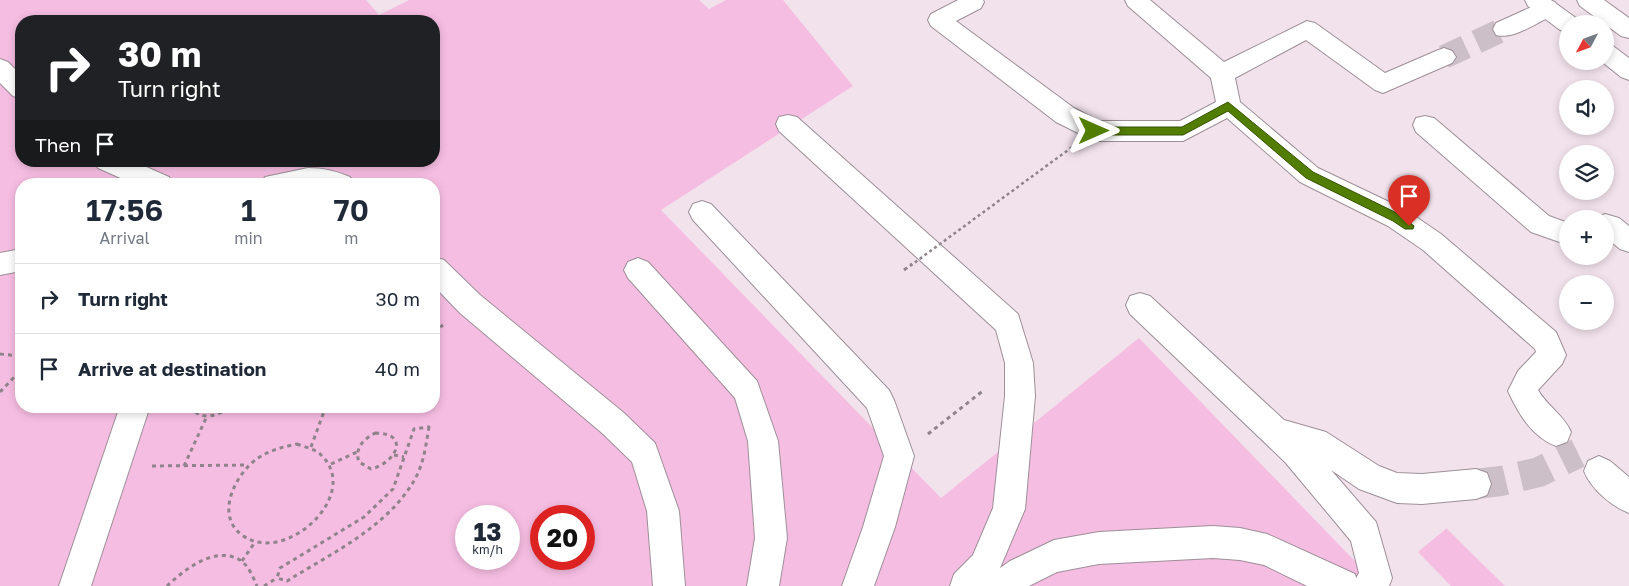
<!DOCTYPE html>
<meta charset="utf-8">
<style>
:root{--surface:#fff;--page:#f6f6f7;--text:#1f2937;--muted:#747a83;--line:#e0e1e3}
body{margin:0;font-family:"Golos Text",sans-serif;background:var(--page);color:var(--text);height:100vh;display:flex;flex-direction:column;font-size:19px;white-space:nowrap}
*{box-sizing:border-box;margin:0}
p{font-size:16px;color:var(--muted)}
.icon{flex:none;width:28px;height:28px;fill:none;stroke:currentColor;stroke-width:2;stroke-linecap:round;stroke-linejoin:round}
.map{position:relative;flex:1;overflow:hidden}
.drawer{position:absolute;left:15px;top:178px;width:425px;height:235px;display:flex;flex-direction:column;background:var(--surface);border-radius:20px;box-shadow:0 2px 8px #0003}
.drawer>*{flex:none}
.banner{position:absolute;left:15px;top:15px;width:425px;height:152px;border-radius:20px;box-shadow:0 2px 8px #0003;background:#202124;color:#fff;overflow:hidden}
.needle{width:32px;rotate:229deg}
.buttons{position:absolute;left:1559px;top:15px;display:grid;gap:10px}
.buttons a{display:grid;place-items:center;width:55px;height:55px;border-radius:50%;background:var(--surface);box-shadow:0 2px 8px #0003;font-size:25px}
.speed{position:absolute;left:455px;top:505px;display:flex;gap:10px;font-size:25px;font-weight:700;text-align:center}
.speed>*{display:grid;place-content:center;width:65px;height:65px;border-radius:50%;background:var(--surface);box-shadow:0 2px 8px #0003;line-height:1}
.speed small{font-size:12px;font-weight:400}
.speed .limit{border:8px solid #d22;background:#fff;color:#111}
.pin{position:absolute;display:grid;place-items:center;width:42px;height:42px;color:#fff;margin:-51px -21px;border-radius:50% 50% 50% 0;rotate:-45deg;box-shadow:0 0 5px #0007}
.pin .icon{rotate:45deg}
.me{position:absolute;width:55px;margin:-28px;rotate:90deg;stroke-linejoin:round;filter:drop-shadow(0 0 4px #0008)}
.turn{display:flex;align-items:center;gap:18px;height:105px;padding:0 20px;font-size:22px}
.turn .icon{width:65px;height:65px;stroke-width:2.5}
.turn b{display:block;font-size:35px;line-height:42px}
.then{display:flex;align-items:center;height:48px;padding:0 20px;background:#0003;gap:10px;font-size:19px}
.eta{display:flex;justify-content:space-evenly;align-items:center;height:85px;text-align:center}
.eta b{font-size:30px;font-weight:600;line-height:35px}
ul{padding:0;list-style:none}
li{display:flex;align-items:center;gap:15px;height:70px;padding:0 20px;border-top:1px solid var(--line)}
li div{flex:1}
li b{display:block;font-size:19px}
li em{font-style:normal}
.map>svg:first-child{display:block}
.green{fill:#f6bde2;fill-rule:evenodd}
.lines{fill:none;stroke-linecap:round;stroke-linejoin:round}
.minor-tunnel-far1{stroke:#cdbfc8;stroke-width:24;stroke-dasharray:24 12;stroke-linecap:butt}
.minor-tunnel{stroke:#cdbfc8;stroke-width:30;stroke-dasharray:30 15;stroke-linecap:butt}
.minor-casing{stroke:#9d8f98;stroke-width:2}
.major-casing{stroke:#9d8f98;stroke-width:2}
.path{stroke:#8f848b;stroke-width:3;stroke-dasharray:4 4;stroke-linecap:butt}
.minor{fill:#fff;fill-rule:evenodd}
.major{fill:#fff;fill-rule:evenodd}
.path-bridge-far1{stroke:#8f848b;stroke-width:2.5;stroke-dasharray:3 3;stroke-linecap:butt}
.path-bridge{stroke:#8f848b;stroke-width:3;stroke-dasharray:4 4;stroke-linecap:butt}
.route{fill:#517d00;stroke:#355100}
</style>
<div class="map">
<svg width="1629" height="586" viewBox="0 0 1629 586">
<rect width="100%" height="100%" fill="#f2e2ec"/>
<g class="green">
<path d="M 0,0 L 366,0 L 379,15 L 409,0 L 699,0 L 709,9 L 726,0 L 783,0 L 853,86 L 661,210 L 941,498 L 1139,338 L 1379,586 L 0,586 ZM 21,21 L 434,21 L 434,161 L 21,161 ZM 21,184 L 434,184 L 434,406 L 21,406 ZM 466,516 L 509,516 L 509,559 L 466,559 ZM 541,516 L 584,516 L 584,559 L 541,559 Z"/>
<polygon points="1447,528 1447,529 1505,586 1451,586 1418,552"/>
</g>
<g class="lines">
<polyline class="minor-tunnel-far1" points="1444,57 1504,29"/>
<polyline class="minor-tunnel" points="1476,484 1501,481 1539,472 1578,453"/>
<defs>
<g id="minor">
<path d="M 958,0 L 983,0 L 984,2 L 981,8 L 956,21 L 1074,108 L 1098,121 L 1180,121 L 1216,102 L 1211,78 L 1128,6 L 1125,0 L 1150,0 L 1224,62 L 1307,21 L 1315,23 L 1385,73 L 1436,51 L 1444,48 L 1452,51 L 1456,57 L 1452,63 L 1383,93 L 1375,90 L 1306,40 L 1235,78 L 1240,102 L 1318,168 L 1406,210 L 1441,234 L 1556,332 L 1566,355 L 1562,364 L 1538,390 C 1547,406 1564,415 1571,432 L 1567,442 L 1556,446 C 1532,437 1518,413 1508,391 L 1518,371 L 1536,352 L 1535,349 L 1423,250 L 1388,226 L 1300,182 L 1227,118 L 1183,141 L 1094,141 L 1056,122 L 931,26 L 928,20 L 931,14 Z"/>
<path d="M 1547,0 L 1555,2 L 1558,8 L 1555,14 C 1538,22 1514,40 1496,35 L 1493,29 L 1496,23 Z"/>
<polygon points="0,59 8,62 21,75 21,99 13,96 0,83"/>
<polygon points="788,115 797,117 1018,314 1033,363 1035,396 1025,509 1000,568 1010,561 1054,540 1099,532 1213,526 1240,528 1267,534 1355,574 1356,578 1359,573 1351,541 1285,462 1130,314 1126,305 1130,296 1140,293 1150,296 1284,420 1326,432 1379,466 1397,473 1422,474 1476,469 1487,473 1491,484 1487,495 1476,499 1422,504 1397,503 1359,489 1331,470 1376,522 1392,578 1389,586 1307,586 1264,565 1240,560 1213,558 1099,564 1057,572 1029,586 950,586 954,574 973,555 993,508 1005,396 1005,363 996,330 779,131 776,124 779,117"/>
<polygon points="1425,116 1434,118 1549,216 1568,223 1568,245 1531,232 1416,132 1413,125 1416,118"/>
<polygon points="95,161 133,161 169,177 173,184 134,184 98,168"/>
<path d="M 308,168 C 323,168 336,171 350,177 L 354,184 L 261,184 L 265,177 Z"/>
<polygon points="702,201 711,204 889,390 894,400 914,456 895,527 874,586 842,586 863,527 884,456 867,408 693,220 689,212 693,204"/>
<polygon points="1605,214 1619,218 1629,226 1629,252 1620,249 1605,237 1605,219 1595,219"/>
<polygon points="21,249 21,271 0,275 0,253"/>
<polygon points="434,257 444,260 480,295 624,413 655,443 679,511 685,586 653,586 647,511 632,462 602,433 460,313 434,286"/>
<polygon points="638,258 648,262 757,381 778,441 787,538 779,586 747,586 755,538 748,441 735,398 628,278 624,270 628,262"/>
<polygon points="120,406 150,406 91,586 59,586"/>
<path d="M 1599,456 L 1610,461 L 1629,477 L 1629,513 C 1611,506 1591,489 1584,471 L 1588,461 Z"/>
</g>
<g id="major">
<polygon points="1525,0 1551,0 1576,18 1579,24 1568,24 1568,32 1560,30 1528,6"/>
<polygon points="1577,0 1604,0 1629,18 1629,38 1621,36 1580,6"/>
<polygon points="1605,44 1613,46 1629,58 1629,80 1621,77 1601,61 1605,61"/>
</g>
</defs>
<use href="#minor" class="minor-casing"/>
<use href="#major" class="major-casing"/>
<g class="path">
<polyline points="434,332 443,325"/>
<polyline points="0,354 21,356"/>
<polyline points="0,392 21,370"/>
<path d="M 190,406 C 201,423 219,415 233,406"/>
<path d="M 429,427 C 426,444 424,463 415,479 C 388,527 332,553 287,581 L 277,578 L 280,568 L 364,517 L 393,489 L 414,429 Z"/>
<path d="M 375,433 C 411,433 396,463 371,469 L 359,462 C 354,448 364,439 375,433 Z"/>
<polyline points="928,434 984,390"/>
<path d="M 297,444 C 304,447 316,449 321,455 C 363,494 285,567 242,535 C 214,515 236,473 258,458 C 270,450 283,447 297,444 Z"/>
<polyline points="311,447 326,406"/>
<polyline points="394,455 404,457"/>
<polyline points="331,464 357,452"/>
<polyline points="152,466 248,465"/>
<polyline points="184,466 207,416"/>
<polyline points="242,561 255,542"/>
<path d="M 167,586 C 184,570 215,545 240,560 C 249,566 253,577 257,586"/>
<polyline points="264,586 277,578"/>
</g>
<use href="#minor" class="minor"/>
<use href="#major" class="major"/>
<polyline class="path-bridge-far1" points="910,266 1094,131"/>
<polyline class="path-bridge" points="904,270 912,264"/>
</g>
<polygon class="route" points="1228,102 1313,172 1401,215 1414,226 1413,229 1405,229 1393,221 1306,178 1228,111 1183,135 1094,135 1089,131 1094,127 1182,127"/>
</svg>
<div class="buttons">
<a><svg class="needle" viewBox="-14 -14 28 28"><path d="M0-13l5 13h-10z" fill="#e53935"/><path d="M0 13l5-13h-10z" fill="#747a83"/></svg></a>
<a><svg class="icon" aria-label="sound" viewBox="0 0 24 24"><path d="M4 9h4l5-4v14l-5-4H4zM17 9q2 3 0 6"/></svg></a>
<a><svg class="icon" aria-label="layers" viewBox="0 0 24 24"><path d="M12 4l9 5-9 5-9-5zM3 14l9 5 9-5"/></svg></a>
<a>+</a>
<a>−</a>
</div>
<div class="speed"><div>13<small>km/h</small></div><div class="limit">20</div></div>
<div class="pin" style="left:1409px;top:226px;background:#d93025"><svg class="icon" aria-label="arrive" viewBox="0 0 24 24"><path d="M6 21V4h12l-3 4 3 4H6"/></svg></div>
<svg class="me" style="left:1094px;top:131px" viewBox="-20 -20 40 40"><path d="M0-17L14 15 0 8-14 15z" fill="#517d00" stroke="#fff" stroke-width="4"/></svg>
<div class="banner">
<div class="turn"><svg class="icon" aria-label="right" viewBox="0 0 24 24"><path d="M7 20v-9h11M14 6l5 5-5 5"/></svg><div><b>30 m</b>Turn right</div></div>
<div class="then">Then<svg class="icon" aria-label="arrive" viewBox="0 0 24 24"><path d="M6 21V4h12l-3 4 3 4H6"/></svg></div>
</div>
<section class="drawer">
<div class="eta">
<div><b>17:56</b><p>Arrival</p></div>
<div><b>1</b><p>min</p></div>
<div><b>70</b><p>m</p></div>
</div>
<ul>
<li><svg class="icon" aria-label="right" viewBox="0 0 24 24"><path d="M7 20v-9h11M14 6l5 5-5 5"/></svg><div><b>Turn right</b></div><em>30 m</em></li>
<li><svg class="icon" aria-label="arrive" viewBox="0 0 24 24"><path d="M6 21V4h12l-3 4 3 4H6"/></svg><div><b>Arrive at destination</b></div><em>40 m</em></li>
</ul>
</section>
</div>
